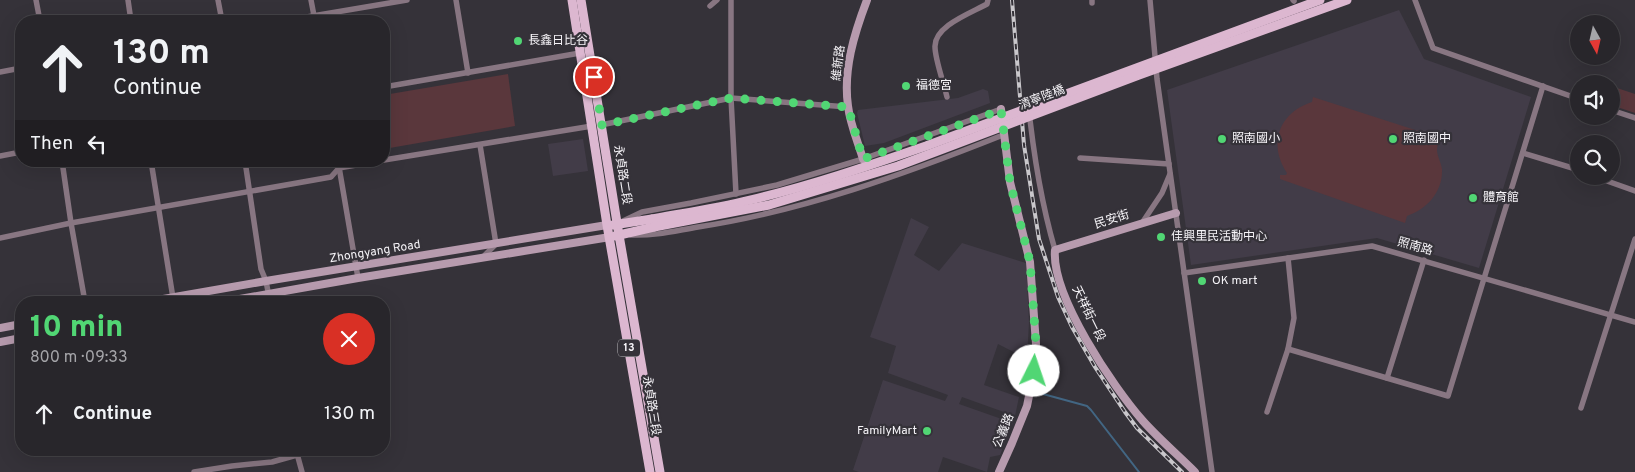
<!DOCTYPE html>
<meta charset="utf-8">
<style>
:root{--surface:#28262b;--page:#302e33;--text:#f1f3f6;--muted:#a5a5a9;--line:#444347;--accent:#51d674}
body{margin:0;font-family:Overpass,"Noto Sans TC",sans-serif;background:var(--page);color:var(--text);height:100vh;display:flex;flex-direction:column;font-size:19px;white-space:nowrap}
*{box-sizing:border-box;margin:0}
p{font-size:16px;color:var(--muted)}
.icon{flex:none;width:28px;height:28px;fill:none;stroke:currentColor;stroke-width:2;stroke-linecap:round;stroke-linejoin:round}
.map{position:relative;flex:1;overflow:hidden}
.sheet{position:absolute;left:15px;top:296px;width:375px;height:160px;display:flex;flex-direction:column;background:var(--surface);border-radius:20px;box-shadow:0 5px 20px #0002,0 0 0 1px var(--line)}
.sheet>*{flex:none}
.banner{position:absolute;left:15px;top:15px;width:375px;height:152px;border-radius:20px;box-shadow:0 5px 20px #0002,0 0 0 1px var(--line);background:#28262b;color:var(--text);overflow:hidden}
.needle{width:32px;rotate:172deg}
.fabs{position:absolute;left:1570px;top:15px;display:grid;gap:10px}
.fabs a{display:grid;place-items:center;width:50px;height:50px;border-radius:50%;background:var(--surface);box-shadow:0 5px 20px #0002,0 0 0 1px var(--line);font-size:25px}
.pin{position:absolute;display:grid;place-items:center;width:42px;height:42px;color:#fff;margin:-21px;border:2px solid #fff;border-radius:50%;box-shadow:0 1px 5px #0007}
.me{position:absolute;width:55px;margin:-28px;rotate:4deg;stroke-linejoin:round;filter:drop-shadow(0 0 4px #0008)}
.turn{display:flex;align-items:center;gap:18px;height:105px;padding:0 15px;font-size:22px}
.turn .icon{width:65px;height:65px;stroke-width:2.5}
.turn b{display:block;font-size:35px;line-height:42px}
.then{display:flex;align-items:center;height:48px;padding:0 15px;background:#0003;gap:10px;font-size:19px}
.round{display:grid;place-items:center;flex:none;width:52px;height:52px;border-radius:26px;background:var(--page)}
.headline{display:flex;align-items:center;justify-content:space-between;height:85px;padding:0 15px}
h1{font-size:30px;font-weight:800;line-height:38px;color:var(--accent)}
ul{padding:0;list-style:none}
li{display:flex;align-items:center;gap:15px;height:65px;padding:0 15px}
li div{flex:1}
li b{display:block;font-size:19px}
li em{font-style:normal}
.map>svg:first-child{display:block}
.built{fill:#423c48}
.green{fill:#5a373c}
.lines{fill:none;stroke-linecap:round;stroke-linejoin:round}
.stream{stroke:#426683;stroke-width:2}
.street{stroke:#887682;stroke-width:5.5}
.secondary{stroke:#b79bae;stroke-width:8}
.primary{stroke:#dcb7d0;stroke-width:9}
.rail-casing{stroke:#c9c7cb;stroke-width:4}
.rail{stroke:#353239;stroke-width:2;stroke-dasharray:5.5;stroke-linecap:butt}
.primary-bridge{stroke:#dcb7d0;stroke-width:9}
.route{stroke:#51d674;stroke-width:9;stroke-dasharray:0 16.2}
.poi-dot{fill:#51d674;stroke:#353239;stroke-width:2}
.labels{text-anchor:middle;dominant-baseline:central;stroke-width:4.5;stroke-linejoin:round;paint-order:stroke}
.shield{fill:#353239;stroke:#bcbabf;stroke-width:1}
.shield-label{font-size:11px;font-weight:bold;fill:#f6f4f8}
.poi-label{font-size:12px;fill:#f6f4f8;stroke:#353239;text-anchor:start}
.street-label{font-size:12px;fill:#f6f4f8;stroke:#353239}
</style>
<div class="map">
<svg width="1635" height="472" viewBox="0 0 1635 472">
<rect width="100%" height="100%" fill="#353239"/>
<g class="built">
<polygon points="1399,10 1424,59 1531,97 1479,268 1377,238 1191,265 1167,90"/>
<polygon points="983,89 988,91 990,103 884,143 865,146 857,113 858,110 958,98"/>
<polygon points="583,139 588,171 553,176 548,144"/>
<polygon points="911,218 929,227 914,255 939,271 962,243 1026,263 1029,322 1027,359 998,344 984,385 1019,397 1015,416 962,397 959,404 1013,423 1000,455 990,457 987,472 943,457 938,472 859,472 853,470 883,380 945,401 948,395 888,373 896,346 870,337"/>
</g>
<g class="green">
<polygon points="508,74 515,126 384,149 384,95"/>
<polygon points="1611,86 1635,94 1635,113 1611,105"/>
<path d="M 1313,97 L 1440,138 C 1439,141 1437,146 1437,150 C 1437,156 1441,162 1442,169 C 1443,192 1427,209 1407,216 L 1405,223 L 1280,179 L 1280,175 L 1286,175 L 1287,173 C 1268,145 1278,113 1312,102 Z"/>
</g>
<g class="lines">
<polyline class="stream" points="1032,391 1087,406 1091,410 1139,472"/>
<g class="street">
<polyline points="36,0 40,21"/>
<polyline points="128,0 131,21"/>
<polyline points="218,0 222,21"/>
<polyline points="311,0 315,21"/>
<polyline points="456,0 468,73"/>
<polyline points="731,0 731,98 736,194"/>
<polyline points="1092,0 1092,3"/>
<polyline points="1150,0 1157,79 1212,472"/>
<polyline points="1293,0 1294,1"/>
<polyline points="1415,0 1433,48 1579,99"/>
<polyline points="710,6 717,0"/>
<polyline points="283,21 407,0"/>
<polyline points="0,72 21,68"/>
<polyline points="384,87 580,53"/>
<path d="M 947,97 C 944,84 935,59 935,47 C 934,26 971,13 987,4 L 988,0"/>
<path d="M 1028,101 C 1033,151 1041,202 1055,250"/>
<polyline points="1611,110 1635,118"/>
<polyline points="601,125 731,98 848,107"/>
<polyline points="480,145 496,244 482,258"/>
<polyline points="1523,153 1579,170"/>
<polyline points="0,156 21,152"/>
<polyline points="1080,158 1169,164"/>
<polyline points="384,160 592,126"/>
<polyline points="62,161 71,223 85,302"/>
<polyline points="151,161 173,298"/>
<polyline points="245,161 261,269 266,281 270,302"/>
<polyline points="338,161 358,278"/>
<polyline points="1593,176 1635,191"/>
<polyline points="623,221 642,212 691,203 777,185 863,159 1001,109"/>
<polyline points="1142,223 1162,193 1170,174"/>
<path d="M 631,235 C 656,236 674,231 698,227 C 803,211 905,174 1003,135"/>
<polyline points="0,238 71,223 331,177 339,168 379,161"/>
<polyline points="1184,273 1372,246 1635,322"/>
<polyline points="1288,349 1448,396 1543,86"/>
<polyline points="1387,378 1424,260"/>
<polyline points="1581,408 1635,239"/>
<polyline points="1267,412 1288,349 1294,318 1288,258"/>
<polyline points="296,450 302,472"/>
<polyline points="194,472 232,466 272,462 297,455"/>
</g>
<g class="secondary">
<path d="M 863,159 C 858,142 850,124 848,106 C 843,70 854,34 867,0"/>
<path d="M 1176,213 L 1055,250 C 1051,295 1113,387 1143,421 C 1159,439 1178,455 1195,472"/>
<polyline points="146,302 266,281 607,225"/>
<polyline points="223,302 358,278 610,237"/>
<polyline points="0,328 21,324"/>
<polyline points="0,342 21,338"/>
<polyline points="999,472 1012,443 1027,406 1034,371 1036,344 1030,262 1010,182 1001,109"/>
</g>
<g class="primary">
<polyline points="572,0 607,225 650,472"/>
<polyline points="581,0 619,235 660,472"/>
<polyline points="613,225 652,219"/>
<polyline points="615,236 654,227"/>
</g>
<defs>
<polyline id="rail" points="1012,0 1024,145 1039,239 1058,297 1072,327 1095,367 1125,412 1137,428 1182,472"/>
</defs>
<use href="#rail" class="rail-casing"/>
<use href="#rail" class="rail"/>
<g class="primary-bridge">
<path d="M 652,219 C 685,213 718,208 750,200 C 810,186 868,166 926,146 L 1320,0"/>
<polyline points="654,227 769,205 898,166 1139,75 1347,0"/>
</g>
</g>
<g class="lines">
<polyline class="route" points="594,77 602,125 731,98 848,107 863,159 1001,110 1010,182 1030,262 1036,344 1034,371"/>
</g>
<g class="poi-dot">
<circle cx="518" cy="41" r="5"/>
<circle cx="906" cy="86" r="5"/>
<circle cx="1222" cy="139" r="5"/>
<circle cx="1393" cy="139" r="5"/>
<circle cx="1473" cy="198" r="5"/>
<circle cx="1161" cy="237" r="5"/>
<circle cx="1202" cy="281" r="5"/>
<circle cx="927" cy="431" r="5"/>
</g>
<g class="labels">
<rect class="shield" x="618" y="339.5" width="22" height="17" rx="4"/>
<g class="shield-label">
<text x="629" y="348">13</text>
</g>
<g class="poi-label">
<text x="528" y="41">長鑫日比谷</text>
<text x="916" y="86">福德宮</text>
<text x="1232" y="139">照南國小</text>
<text x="1403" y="139">照南國中</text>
<text x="1483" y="198">體育館</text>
<text x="1171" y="237">佳興里民活動中心</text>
<text x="1212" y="281">OK mart</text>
<text x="917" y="431" text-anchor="end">FamilyMart</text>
</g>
<g class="street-label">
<text transform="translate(839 63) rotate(-83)">維新路</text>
<text transform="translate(1042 98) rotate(-21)">清寧陸橋</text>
<text transform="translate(622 175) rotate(81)">永貞路二段</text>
<text transform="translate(1112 220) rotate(-17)">民安街</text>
<text transform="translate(1415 247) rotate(16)">照南路</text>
<text transform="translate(375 252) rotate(-9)">Zhongyang Road</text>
<text transform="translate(1088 314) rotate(64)">天祥街一段</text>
<text transform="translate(651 406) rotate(81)">永貞路三段</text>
<text transform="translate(1004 431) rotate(-68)">公義路</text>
</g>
</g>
</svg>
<div class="fabs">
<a><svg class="needle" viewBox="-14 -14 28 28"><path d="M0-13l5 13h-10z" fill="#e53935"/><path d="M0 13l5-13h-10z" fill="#a5a5a9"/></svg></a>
<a><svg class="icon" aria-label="sound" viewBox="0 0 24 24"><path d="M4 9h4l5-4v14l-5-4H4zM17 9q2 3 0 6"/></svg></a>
<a><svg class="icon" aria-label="search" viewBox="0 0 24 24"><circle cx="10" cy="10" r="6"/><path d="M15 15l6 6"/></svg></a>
</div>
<div class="pin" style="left:594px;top:77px;background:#d93025"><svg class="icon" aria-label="arrive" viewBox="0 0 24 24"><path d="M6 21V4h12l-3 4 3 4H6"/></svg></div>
<svg class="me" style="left:1034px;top:371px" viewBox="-20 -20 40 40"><circle r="19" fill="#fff"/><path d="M0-13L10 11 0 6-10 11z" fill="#51d674"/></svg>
<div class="banner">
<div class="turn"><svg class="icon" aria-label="ahead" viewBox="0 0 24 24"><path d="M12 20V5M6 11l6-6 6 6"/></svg><div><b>130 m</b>Continue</div></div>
<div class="then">Then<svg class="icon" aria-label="left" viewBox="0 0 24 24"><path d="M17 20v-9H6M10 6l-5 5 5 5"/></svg></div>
</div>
<section class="sheet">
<div class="headline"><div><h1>10 min</h1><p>800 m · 09:33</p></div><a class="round" style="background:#d93025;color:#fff"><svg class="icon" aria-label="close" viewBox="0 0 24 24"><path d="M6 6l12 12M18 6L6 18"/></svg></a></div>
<ul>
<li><svg class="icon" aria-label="ahead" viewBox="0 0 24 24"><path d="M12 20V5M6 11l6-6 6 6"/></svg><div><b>Continue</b></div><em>130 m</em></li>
</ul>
</section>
</div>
